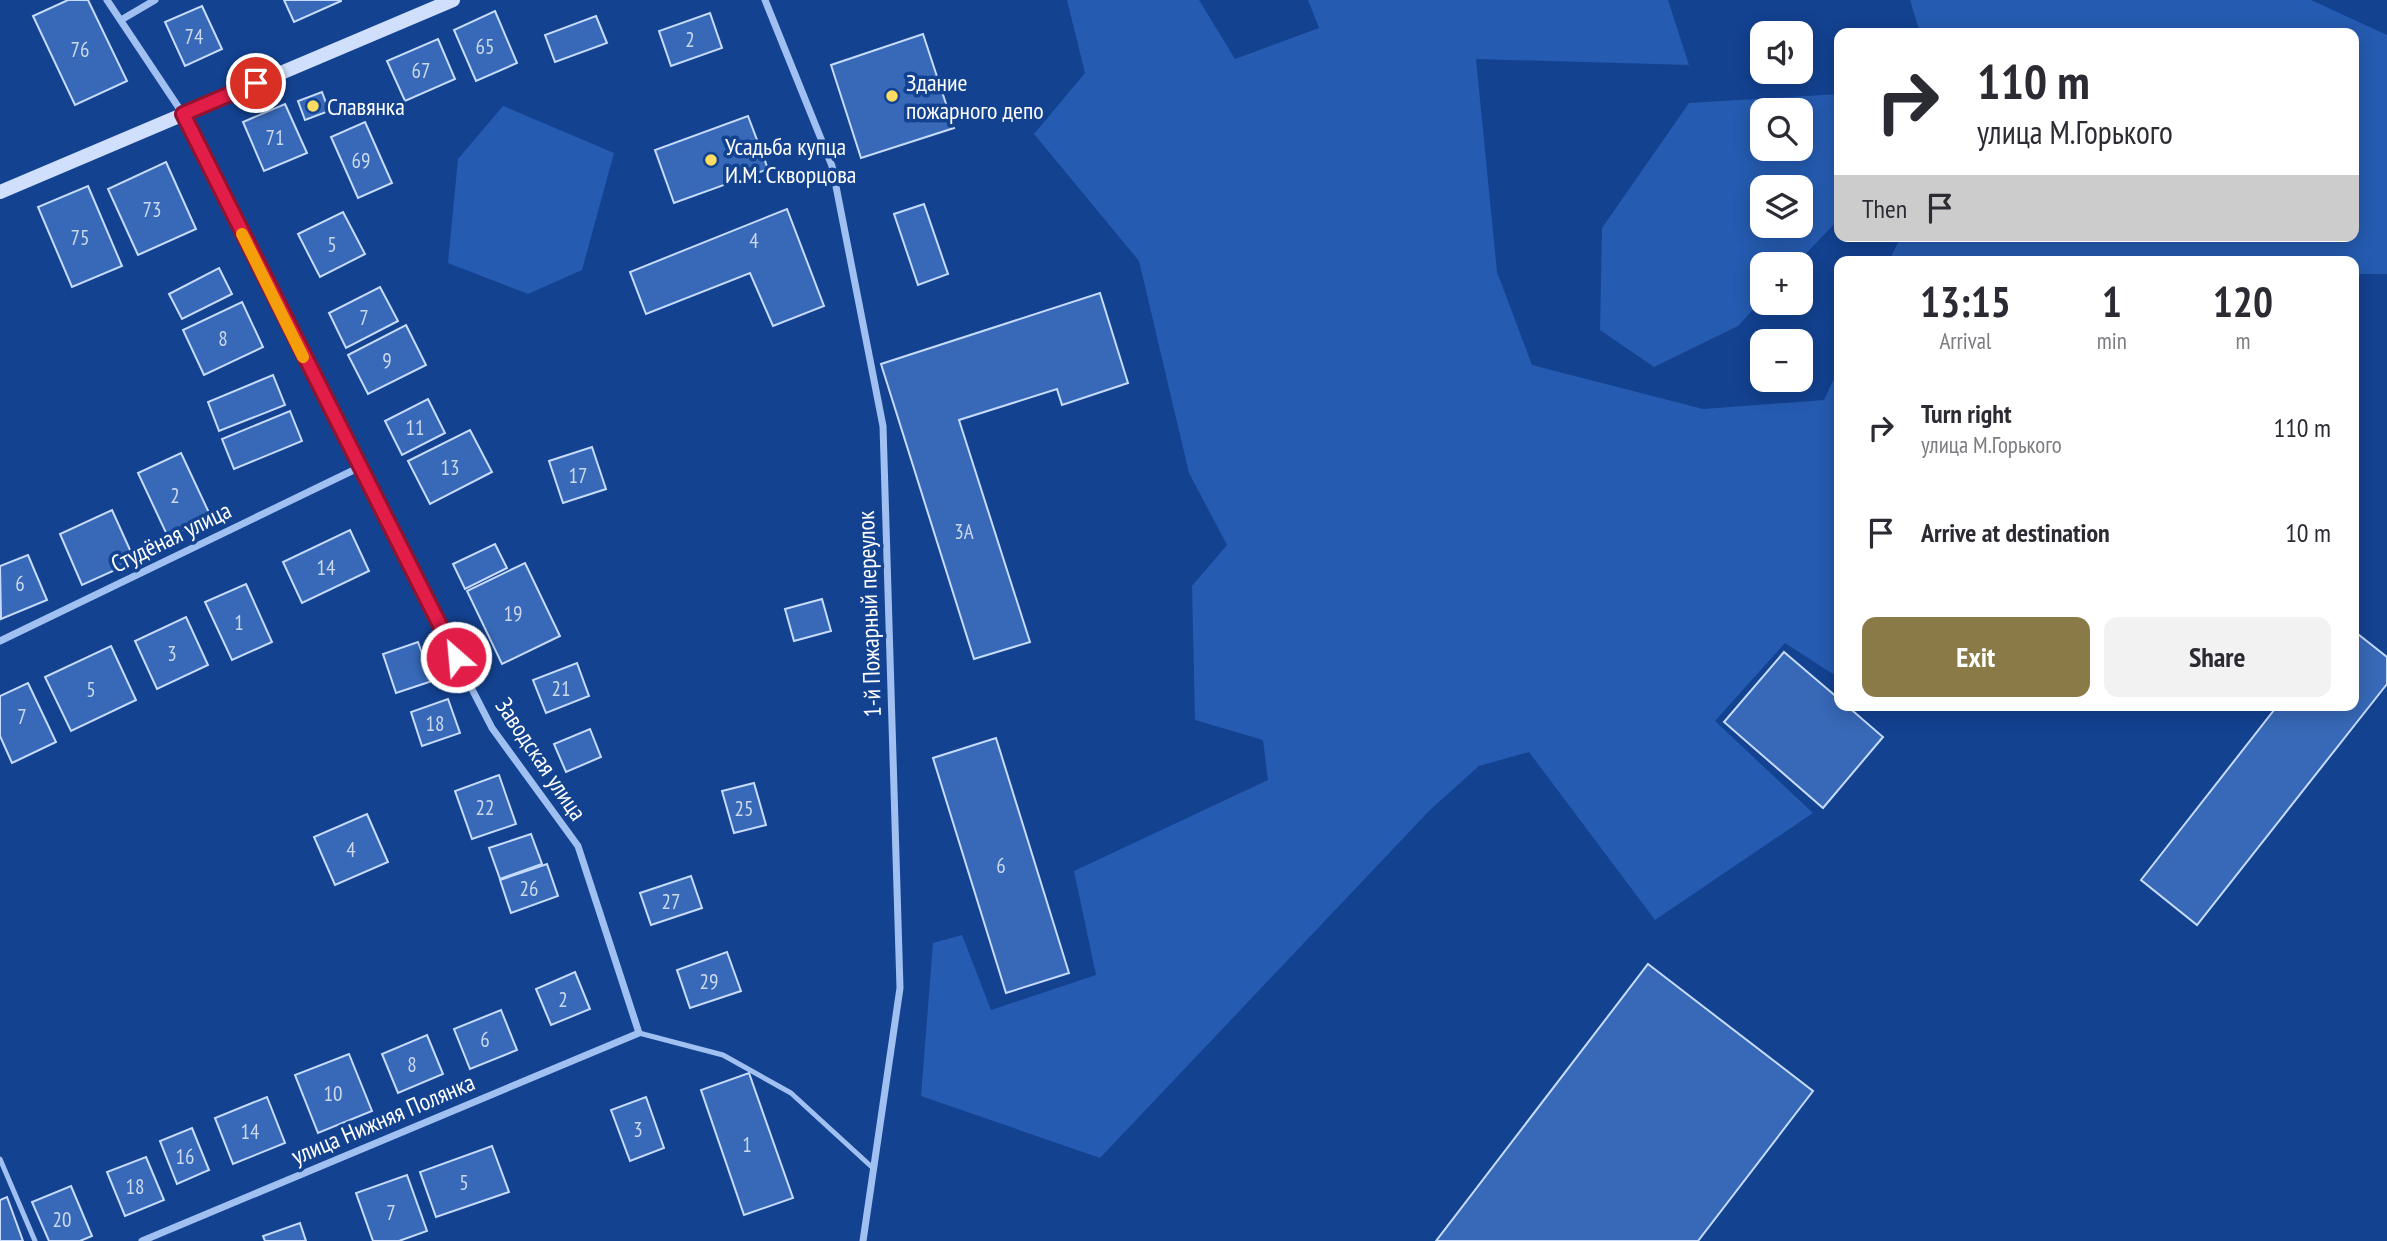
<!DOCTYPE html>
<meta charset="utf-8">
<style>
:root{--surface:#fff;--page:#f2f2f3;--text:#2b2b33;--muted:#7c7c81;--accent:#8a7a48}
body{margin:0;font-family:"PT Sans Narrow",sans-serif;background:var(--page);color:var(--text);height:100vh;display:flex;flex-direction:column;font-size:26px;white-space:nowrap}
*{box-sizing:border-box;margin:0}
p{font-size:23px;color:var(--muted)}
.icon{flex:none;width:38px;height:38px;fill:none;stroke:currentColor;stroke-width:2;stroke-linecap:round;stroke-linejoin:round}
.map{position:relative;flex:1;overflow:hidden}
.details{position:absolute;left:1834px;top:256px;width:525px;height:455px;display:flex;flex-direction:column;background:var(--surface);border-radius:14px;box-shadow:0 4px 18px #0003}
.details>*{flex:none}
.guide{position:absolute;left:1834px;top:28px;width:525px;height:214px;border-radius:14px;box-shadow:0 4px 18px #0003;background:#fff;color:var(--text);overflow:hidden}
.buttons{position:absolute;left:1750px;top:21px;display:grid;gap:14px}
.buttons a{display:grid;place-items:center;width:63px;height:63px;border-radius:14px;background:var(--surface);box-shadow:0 4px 18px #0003;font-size:35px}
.pin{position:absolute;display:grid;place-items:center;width:60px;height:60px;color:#fff;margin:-30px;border:4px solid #fff;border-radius:50%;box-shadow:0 2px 7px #0007}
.me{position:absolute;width:77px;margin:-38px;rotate:333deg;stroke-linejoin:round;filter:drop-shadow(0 0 5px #0008)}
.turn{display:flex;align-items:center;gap:24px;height:147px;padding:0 28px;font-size:32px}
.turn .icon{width:91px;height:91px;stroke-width:2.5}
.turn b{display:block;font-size:49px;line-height:60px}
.then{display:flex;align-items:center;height:66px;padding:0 28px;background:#0003;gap:14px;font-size:26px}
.eta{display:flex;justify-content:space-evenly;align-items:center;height:119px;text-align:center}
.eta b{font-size:42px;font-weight:700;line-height:49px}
.button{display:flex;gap:14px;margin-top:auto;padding:14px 28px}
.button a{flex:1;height:80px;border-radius:14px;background:var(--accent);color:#fff;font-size:28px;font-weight:700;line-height:80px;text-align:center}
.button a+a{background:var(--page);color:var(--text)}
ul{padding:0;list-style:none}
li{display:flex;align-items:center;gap:21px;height:105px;padding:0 28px}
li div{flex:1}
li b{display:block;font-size:26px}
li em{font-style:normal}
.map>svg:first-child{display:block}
.green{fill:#255bb0;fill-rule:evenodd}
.building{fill:#3769b8;stroke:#c7dcfc;stroke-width:2}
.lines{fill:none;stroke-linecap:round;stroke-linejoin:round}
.lane{stroke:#a0c0f1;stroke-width:5}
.street{stroke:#a0c0f1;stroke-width:7}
.secondary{stroke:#cfdffc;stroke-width:14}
.route-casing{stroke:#92132f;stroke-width:18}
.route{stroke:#e11d48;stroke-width:12}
.slow{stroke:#f59e0b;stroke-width:12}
.poi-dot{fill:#ffdb61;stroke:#134291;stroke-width:2.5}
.labels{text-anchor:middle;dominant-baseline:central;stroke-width:7;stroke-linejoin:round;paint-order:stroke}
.number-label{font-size:21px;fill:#cddaed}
.poi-label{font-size:24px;fill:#fff;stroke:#134291;text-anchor:start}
.street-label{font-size:24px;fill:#fff;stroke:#134291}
</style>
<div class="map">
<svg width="2387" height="1241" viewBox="0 0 2387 1241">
<rect width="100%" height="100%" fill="#134291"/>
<g class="green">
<polygon points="1067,0 1199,0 1235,59 1319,28 1308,0 1668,0 1689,65 1476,59 1497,272 1532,365 1703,409 1824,400 1839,368 1837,593 1839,678 1785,643 1715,721 1813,813 1655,920 1529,752 1479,766 1430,810 1100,1158 921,1096 933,943 962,935 991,1010 1096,975 1074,871 1268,780 1263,740 1195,720 1192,586 1227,545 1189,473 1139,261 1034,134 1085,73"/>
<polygon points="1910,0 2311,0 2387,35 2387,274 2361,274 2354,281 2354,261 1889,261 1901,236 2354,236 2354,33 1920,33"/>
<path d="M 1839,94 L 1839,219 L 1796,264 L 1762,264 L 1762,300 L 1738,326 L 1654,367 L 1600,330 L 1602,228 L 1689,103 ZM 1762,110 L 1801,110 L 1801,149 L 1762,149 ZM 1762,187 L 1801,187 L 1801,226 L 1762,226 Z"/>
<polygon points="503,106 614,153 582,270 528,294 448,263 458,159"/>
</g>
<g class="building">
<polygon points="68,0 88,0 127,81 75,105 33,16"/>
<polygon points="284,0 341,0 341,1 294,22"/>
<polygon points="202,6 222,49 185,66 165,22"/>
<polygon points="495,11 517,63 476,81 454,30"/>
<polygon points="710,13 722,48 671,66 659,31"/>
<polygon points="596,16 607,43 555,62 545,35"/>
<polygon points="923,34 954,128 861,158 831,65"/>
<polygon points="438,39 455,79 405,101 387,61"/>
<polygon points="322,92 329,111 305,120 298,101"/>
<polygon points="285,104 307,153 264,171 243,122"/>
<polygon points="748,116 768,169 674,203 655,150"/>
<polygon points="365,122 392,183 358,198 331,137"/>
<polygon points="166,162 196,229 138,255 108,189"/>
<polygon points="88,186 122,266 72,287 38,207"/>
<polygon points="924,204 948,274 918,285 894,214"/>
<polygon points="787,209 824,306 773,326 750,273 646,314 630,272"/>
<polygon points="343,212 365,254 320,277 298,234"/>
<polygon points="219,268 232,294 182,319 169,294"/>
<polygon points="380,287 398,321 346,348 329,313"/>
<polygon points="1100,293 1128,383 1062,405 1057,389 959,420 1030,642 974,659 881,364"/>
<polygon points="242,302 263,347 204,375 183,330"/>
<polygon points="406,325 426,365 368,394 348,355"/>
<polygon points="273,375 285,405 219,431 208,402"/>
<polygon points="428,399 445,433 402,455 385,421"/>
<polygon points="290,411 302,441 234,469 222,439"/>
<polygon points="470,430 492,472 430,504 408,461"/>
<polygon points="592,447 606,489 563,503 549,461"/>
<polygon points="181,453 211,517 168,537 138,473"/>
<polygon points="112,510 135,561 82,585 60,534"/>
<polygon points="350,530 369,571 302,603 283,562"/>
<polygon points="495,544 507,568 465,589 453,564"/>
<polygon points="28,555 47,600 1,619 0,566"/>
<polygon points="525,563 560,636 502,664 467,591"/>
<polygon points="246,584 272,642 232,660 205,602"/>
<polygon points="822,599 831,631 794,641 785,609"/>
<polygon points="186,617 208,665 157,689 135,641"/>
<polygon points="2354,631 2387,657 2387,684 2197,925 2141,880 2278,705 2354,705"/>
<polygon points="418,642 432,681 396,693 383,654"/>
<polygon points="111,646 136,700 71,731 45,677"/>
<polygon points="1784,652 1839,699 1839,705 1846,705 1883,737 1823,808 1724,722"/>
<polygon points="577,663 589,696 546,713 533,680"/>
<polygon points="28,683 56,742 12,763 0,736 0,696"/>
<polygon points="448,699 460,733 422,746 411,712"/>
<polygon points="590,729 601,757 566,772 554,744"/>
<polygon points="996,738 1069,973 1006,993 933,758"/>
<polygon points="499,775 516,824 472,839 455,791"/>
<polygon points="754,783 766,825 734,833 722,791"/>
<polygon points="367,814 388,862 335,885 314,837"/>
<polygon points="531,834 542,864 500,879 489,848"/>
<polygon points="547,864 558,896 511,913 500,880"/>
<polygon points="691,876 702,908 651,925 640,893"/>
<polygon points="727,952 741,991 690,1008 677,970"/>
<polygon points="1648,964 1813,1091 1698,1241 1436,1241"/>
<polygon points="575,972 590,1009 551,1025 536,989"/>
<polygon points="501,1010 517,1050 470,1069 454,1029"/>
<polygon points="427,1035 443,1074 398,1093 382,1054"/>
<polygon points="349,1054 372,1111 318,1133 295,1075"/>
<polygon points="749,1073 793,1198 744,1215 701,1090"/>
<polygon points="267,1097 285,1143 233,1164 215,1118"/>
<polygon points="646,1097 664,1148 630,1161 611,1110"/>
<polygon points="192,1128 209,1170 177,1184 160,1141"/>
<polygon points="492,1146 509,1192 436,1217 420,1172"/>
<polygon points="146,1157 164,1200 125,1216 107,1172"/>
<polygon points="407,1175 427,1231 399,1241 373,1241 356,1193"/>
<polygon points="71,1186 92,1236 80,1241 49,1241 32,1202"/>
<polygon points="7,1197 23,1241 0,1241 0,1200"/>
<polygon points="300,1223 306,1241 265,1241 263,1236"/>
</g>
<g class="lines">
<g class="lane">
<polyline points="639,1033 723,1055 791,1093 874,1169"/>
<polyline points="0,1159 35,1241"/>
</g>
<g class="street">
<polyline points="107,0 183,114 358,468 492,728 578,846 639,1033 142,1241"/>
<polyline points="765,0 832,166 883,426 900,988 863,1241"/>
<polyline points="121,20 155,0"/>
<polyline points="0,641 358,468"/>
</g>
<polyline class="secondary" points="0,192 453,0"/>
</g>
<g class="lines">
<defs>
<polyline id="route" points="256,83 183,114 456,657"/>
</defs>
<use href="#route" class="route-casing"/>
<use href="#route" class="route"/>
<polyline class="slow" points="242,234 303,357"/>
</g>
<g class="poi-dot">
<circle cx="892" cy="96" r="7"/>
<circle cx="313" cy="106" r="7"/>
<circle cx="711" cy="160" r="7"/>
</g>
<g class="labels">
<g class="number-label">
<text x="194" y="36">74</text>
<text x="690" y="39">2</text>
<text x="485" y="46">65</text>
<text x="80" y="49">76</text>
<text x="421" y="70">67</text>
<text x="275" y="137">71</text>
<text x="361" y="160">69</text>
<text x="152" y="209">73</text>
<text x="80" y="237">75</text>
<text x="754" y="240">4</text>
<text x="332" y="244">5</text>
<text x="364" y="317">7</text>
<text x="223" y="338">8</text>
<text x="387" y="360">9</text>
<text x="415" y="427">11</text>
<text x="450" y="467">13</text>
<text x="578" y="475">17</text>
<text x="175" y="495">2</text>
<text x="964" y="531">3А</text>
<text x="326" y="567">14</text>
<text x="20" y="583">6</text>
<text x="513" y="613">19</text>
<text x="239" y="622">1</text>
<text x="172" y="653">3</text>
<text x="561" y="688">21</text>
<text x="91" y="689">5</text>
<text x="22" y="716">7</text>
<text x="435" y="723">18</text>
<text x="485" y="807">22</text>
<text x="744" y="808">25</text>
<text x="351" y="849">4</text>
<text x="1001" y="865">6</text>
<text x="529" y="888">26</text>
<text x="671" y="901">27</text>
<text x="709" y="981">29</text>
<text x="563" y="999">2</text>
<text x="485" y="1039">6</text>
<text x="412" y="1064">8</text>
<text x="333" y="1093">10</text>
<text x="638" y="1129">3</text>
<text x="250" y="1131">14</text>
<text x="747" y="1144">1</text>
<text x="185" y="1156">16</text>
<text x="464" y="1182">5</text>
<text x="135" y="1186">18</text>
<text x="391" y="1212">7</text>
<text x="62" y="1219">20</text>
</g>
<g class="poi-label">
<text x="906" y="82">Здание<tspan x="906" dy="28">пожарного депо</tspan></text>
<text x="327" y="106">Славянка</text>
<text x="725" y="146">Усадьба купца<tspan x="725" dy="28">И.М. Скворцова</tspan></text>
</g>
<g class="street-label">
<text transform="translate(171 537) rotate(-26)">Студёная улица</text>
<text transform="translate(869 614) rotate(-92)">1-й Пожарный переулок</text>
<text transform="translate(541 759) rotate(56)">Заводская улица</text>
<text transform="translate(383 1119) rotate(-23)">улица Нижняя Полянка</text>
</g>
</g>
</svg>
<div class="buttons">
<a><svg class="icon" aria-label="sound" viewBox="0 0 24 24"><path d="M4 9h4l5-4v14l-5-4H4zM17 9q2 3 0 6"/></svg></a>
<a><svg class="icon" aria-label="search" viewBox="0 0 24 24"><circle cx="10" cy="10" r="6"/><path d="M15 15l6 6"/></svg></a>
<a><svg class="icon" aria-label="layers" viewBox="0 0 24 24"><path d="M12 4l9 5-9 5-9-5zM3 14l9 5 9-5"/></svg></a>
<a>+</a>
<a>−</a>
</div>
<div class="pin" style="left:256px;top:83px;background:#d93025"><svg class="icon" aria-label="arrive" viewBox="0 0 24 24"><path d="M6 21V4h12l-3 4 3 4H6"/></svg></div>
<svg class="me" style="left:456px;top:657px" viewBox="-20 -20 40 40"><circle r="17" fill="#e11d48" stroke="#fff" stroke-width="3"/><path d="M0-11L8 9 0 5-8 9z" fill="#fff"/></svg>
<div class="guide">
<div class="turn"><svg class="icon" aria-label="right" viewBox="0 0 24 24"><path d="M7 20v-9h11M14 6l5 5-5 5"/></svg><div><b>110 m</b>улица М.Горького</div></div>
<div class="then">Then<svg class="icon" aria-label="arrive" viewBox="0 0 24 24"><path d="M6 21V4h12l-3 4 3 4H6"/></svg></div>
</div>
<section class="details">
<div class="eta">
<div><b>13:15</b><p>Arrival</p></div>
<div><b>1</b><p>min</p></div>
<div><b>120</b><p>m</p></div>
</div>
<ul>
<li><svg class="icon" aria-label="right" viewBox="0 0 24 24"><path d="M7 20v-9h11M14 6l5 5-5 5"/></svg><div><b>Turn right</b><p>улица М.Горького</p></div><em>110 m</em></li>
<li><svg class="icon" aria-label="arrive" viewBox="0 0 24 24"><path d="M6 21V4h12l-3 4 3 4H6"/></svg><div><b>Arrive at destination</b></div><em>10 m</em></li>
</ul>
<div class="button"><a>Exit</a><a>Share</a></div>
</section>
</div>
